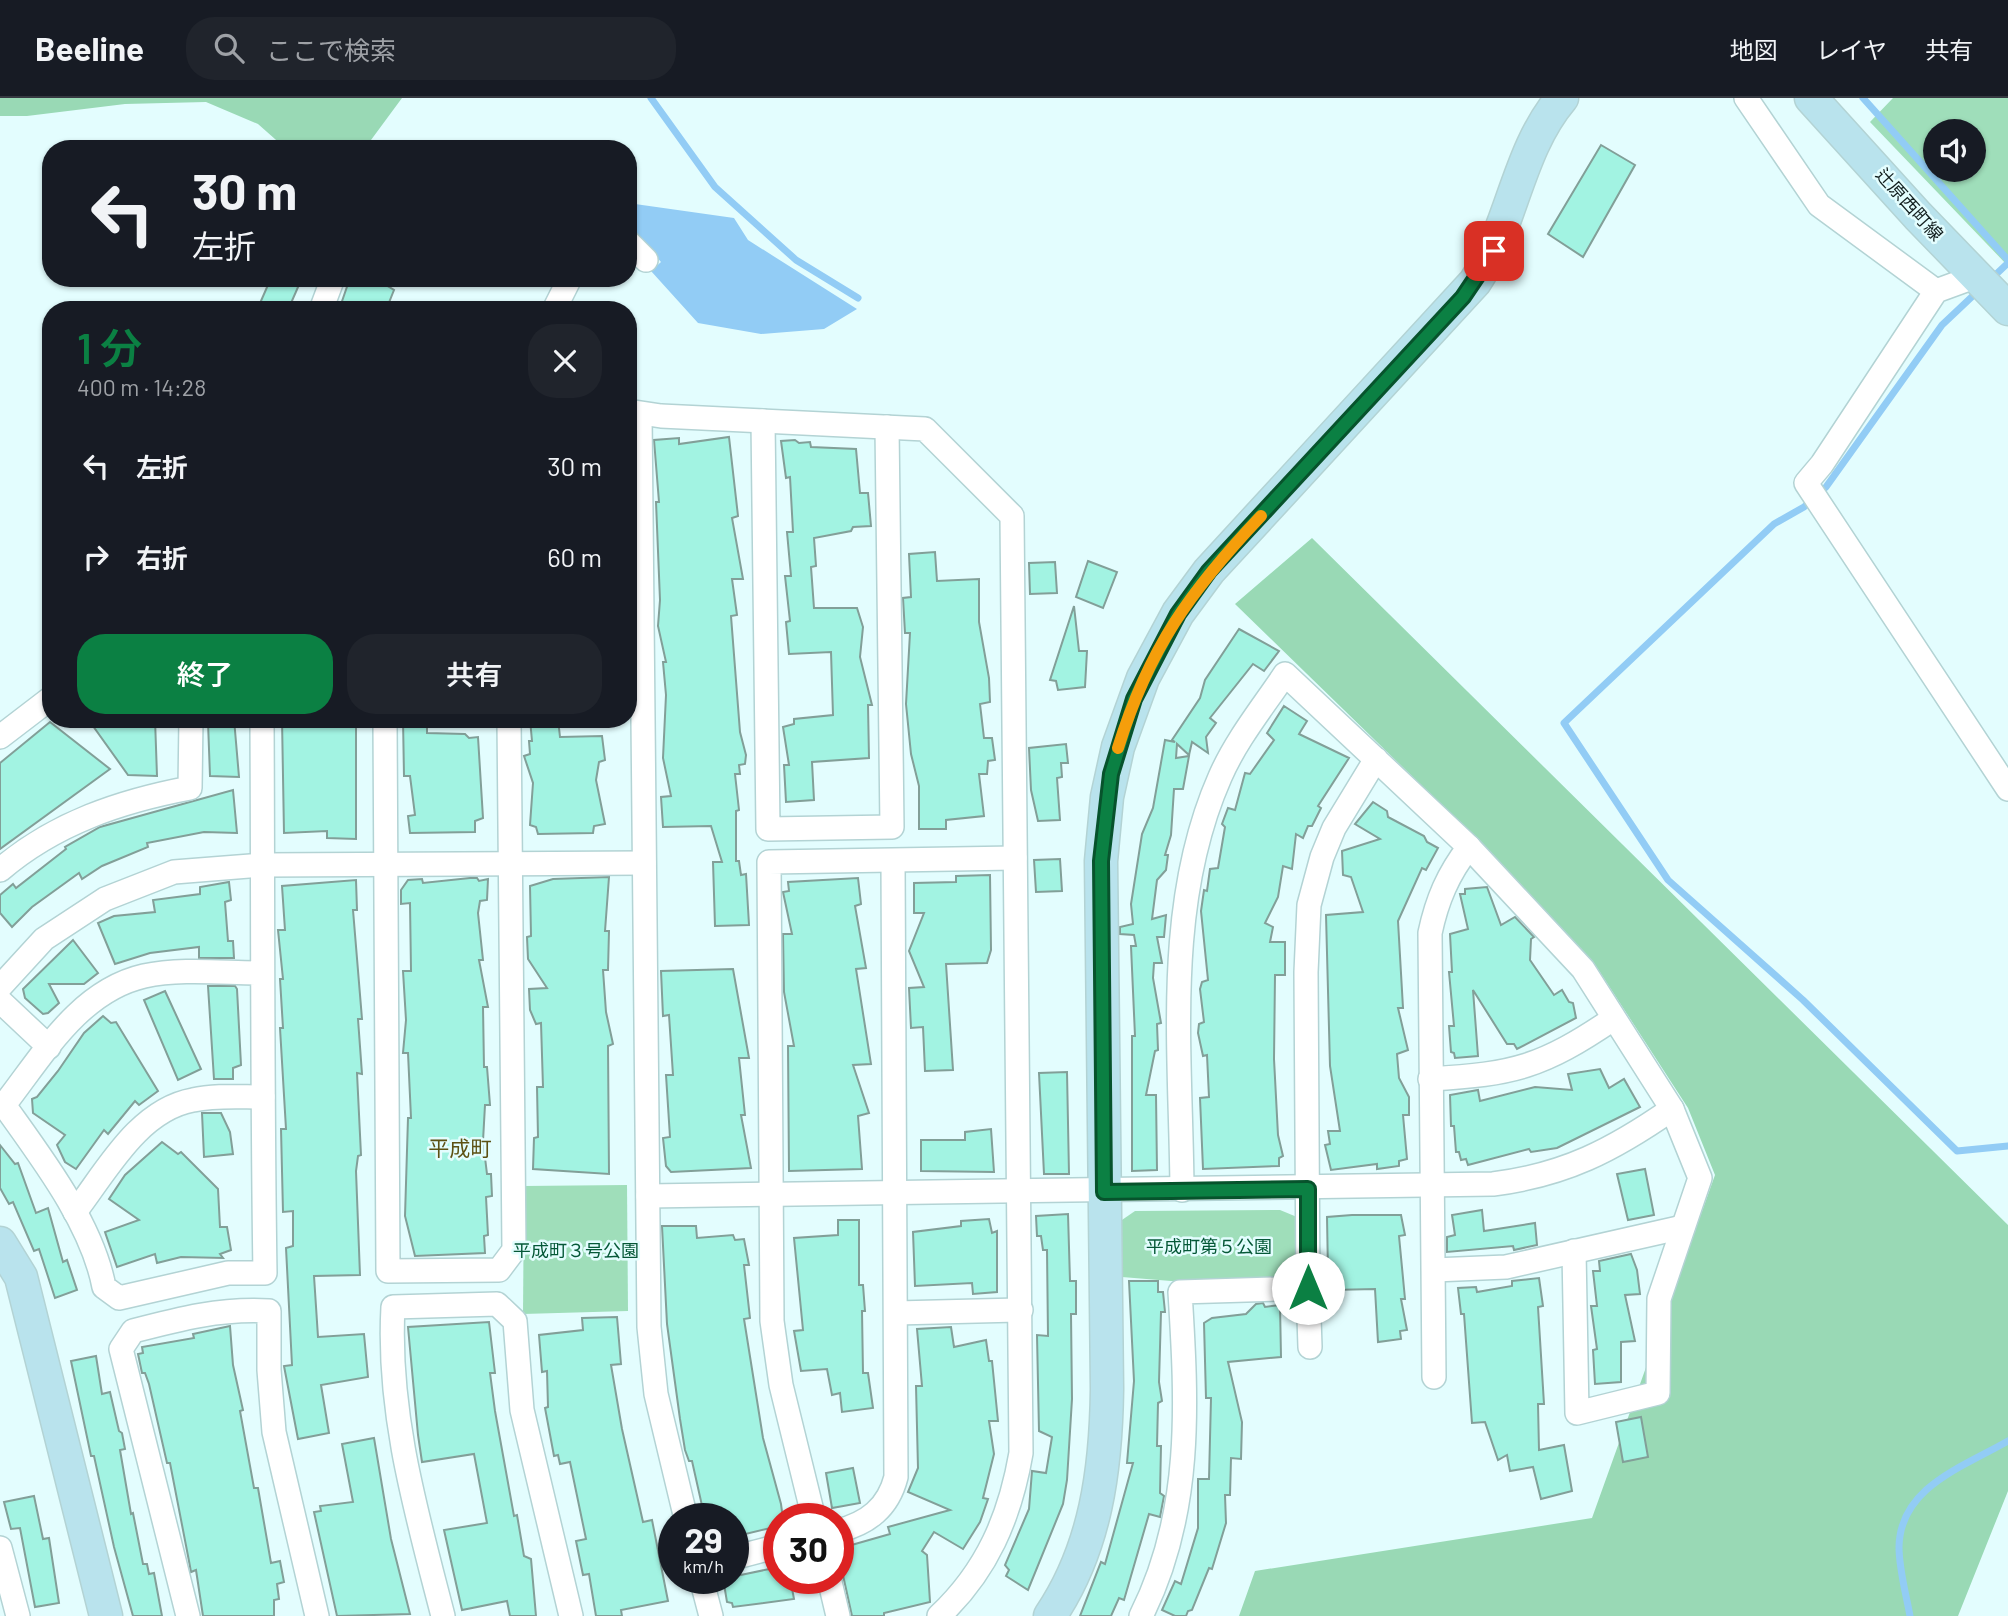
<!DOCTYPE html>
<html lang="ja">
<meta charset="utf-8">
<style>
:root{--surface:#171b24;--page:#20242c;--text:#f1f3f6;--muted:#9ea1a6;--line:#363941;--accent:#0b8043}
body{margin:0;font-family:Barlow,"Noto Sans JP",sans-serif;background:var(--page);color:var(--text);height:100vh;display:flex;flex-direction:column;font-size:26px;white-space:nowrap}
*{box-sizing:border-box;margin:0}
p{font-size:23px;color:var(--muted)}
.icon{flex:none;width:38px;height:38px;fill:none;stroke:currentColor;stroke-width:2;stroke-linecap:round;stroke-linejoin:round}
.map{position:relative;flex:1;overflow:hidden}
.details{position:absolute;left:42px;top:203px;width:595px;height:427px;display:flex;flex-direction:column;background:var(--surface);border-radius:28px;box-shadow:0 2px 5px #0004}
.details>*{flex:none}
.banner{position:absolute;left:42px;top:42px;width:595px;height:147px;border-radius:28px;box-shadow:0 2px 5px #0004;background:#171b24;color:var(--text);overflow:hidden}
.fabs{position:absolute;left:1923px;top:21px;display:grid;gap:14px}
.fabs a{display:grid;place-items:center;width:63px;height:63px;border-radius:50%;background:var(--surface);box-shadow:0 2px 5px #0004;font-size:35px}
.speed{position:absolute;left:658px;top:1405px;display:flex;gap:14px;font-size:35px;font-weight:700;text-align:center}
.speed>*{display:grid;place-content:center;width:91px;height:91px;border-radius:50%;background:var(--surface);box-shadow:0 2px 5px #0004;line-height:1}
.speed small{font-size:18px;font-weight:400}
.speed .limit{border:10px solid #d22;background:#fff;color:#111}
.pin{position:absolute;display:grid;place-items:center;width:60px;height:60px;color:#fff;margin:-30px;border-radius:14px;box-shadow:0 4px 10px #0006}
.me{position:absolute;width:77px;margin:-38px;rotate:0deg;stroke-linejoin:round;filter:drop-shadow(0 0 5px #0008)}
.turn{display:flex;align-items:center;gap:24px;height:147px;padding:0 35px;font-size:32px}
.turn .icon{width:91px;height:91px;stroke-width:2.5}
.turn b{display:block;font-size:49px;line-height:60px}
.round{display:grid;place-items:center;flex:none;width:74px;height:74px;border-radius:28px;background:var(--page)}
.overview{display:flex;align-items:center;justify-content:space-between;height:119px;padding:0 35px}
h1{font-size:42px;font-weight:600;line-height:52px;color:var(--accent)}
.action{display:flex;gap:14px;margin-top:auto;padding:14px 35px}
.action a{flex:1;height:80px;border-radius:28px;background:var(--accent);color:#fff;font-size:28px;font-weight:600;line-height:80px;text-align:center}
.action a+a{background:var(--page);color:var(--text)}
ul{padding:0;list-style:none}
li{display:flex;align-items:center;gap:21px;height:91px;padding:0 35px}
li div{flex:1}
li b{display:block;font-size:26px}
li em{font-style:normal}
header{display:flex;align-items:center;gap:42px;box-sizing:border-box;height:98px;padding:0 35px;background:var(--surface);border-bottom:2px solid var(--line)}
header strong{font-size:33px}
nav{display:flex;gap:38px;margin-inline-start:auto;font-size:24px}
.search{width:490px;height:63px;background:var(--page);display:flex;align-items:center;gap:18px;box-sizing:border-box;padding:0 24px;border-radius:28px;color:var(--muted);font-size:26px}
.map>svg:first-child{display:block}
.green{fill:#9fdeba;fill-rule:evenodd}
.forest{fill:#99d9b5}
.water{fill:#92ccf5}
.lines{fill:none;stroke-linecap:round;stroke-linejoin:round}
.stream{stroke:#92ccf5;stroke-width:7}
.building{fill:#a2f3e2;stroke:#829f98;stroke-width:2}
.street-casing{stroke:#b3d3d4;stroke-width:26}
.secondary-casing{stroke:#b3d3d4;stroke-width:35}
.street{stroke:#fff;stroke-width:23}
.secondary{stroke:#b9e3ed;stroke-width:32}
.route-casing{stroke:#07532c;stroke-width:18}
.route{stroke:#0b8043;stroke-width:12}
.slow{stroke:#f59e0b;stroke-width:12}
.labels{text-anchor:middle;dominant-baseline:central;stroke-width:5;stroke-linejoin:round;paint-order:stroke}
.street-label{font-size:18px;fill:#131f1f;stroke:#e3fdfe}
.park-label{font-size:18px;fill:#055837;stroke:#e3fdfe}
.quarter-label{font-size:21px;fill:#5c5113;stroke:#e3fdfe}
</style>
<header>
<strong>Beeline</strong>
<div class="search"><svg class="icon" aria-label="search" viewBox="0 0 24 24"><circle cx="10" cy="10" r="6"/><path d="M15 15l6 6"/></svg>ここで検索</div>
<nav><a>地図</a><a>レイヤ</a><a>共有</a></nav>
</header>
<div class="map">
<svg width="2008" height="1518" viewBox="0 0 2008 1518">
<rect width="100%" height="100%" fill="#e3fdfe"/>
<g class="green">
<path d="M 1893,0 L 2008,0 L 2008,168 L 1870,24 ZM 1936,33 L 1974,33 L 1974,72 L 1936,72 Z"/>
<polygon points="627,1087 628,1213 523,1216 524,1088"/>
<polygon points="1280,1112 1297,1119 1299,1169 1281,1181 1171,1183 1122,1179 1119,1124 1135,1113"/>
</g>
<g class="forest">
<polygon points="0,0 402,0 371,42 333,50 284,49 258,26 206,4 125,6 27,18 0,18"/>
<polygon points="1312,440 2008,1127 2008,1393 1958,1518 1239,1518 1255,1473 1592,1420 1715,1077 1688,1010 1594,865 1490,754 1235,506"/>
</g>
<polygon class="water" points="628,105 734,120 748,142 857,211 824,231 761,236 698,225 651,173 661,164 635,134 628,134"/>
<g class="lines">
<g class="stream">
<polyline points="651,0 715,89 796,162 858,200"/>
<polyline points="1863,0 2008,162"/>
<polyline points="1990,182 2008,165"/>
<polyline points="1978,193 1942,227 1826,389 1804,409 1774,426 1564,625 1668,782 1803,902 1957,1053 2008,1048"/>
<path d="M 1910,1518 C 1906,1496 1899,1471 1899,1449 C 1900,1389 1963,1369 2008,1343"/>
</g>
</g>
<g class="building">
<polygon points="1601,47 1635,67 1583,159 1548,136"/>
<polygon points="271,180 302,180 288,212 257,212"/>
<polygon points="350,180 388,180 386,187 394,192 386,212 339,212"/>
<polygon points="729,339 738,418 732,420 743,481 732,481 737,517 731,518 740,634 746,657 745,666 739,667 740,676 735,676 739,712 736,713 736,763 739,763 741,777 746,776 749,827 715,828 713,764 722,764 711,728 663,729 661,699 671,698 663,660 666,597 663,564 666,564 658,528 660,502 656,404 659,404 654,342 679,340 679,346"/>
<polygon points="795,342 799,345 810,344 811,349 856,351 860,395 868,395 871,428 853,429 851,433 814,440 816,468 811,469 814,510 857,510 863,529 860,559 872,607 868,607 869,660 812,664 814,702 786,704 784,667 789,667 783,629 794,626 794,621 833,617 831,554 789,556 786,524 790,523 785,478 791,478 787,434 793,434 790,379 786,380 781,343"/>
<polygon points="935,454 937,483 979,481 979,524 989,580 990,604 980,606 984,640 992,640 995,662 988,663 987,676 979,676 984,718 946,722 946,731 919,731 919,688 911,656 906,606 910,535 905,535 903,500 911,499 909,456"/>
<polygon points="1088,463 1117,474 1103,510 1076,499"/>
<polygon points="1055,464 1057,495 1030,496 1029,465"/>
<polygon points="1074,508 1079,553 1087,553 1085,589 1058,592 1056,583 1050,582"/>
<polygon points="1239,531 1279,553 1264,573 1253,566 1210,620 1216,625 1206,639 1208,655 1192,644 1189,657 1177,646 1176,660 1189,658 1183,691 1174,691 1171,737 1165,757 1168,757 1166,772 1157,782 1152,821 1166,817 1164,839 1157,839 1162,865 1154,865 1153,880 1161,925 1157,926 1158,952 1155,953 1146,997 1156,997 1157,1072 1132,1073 1132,938 1135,938 1131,848 1136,848 1134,837 1120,836 1120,829 1133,826 1131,806 1142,736 1153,710 1165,642 1175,644 1172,642 1200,600 1205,582"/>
<polygon points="1284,608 1307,623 1299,636 1349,660 1318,708 1321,710 1312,728 1308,728 1303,740 1296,736 1292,771 1283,768 1278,799 1265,825 1273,829 1270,844 1285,844 1285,877 1275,877 1274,961 1278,1037 1283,1058 1279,1060 1279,1068 1203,1071 1200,1000 1209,999 1207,957 1203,958 1198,935 1199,926 1204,924 1200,891 1202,884 1208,882 1201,813 1204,792 1207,793 1210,771 1218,770 1225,729 1222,726 1228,710 1235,712 1245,675 1250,676 1274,642 1267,635"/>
<polygon points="88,621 155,621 157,678 128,677"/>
<polygon points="218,621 234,621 239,679 210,678 208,624"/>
<polygon points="282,621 356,621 356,741 327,740 327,733 284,735"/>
<polygon points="403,621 427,621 427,635 465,636 469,640 478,639 483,720 475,723 475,734 410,735 408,718 415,717 410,678 404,678"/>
<polygon points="530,621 558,621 560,639 602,638 605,662 599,664 596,682 605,726 594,728 593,735 538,736 536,729 530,727 533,685 524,658 530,656 529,643 532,643"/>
<polygon points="50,624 110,671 0,751 0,665"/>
<polygon points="1066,646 1068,665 1061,665 1062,679 1057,680 1060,722 1038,723 1031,692 1029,650"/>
<polygon points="233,692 237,735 204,734 147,745 148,749 102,768 82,781 79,775 32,809 12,829 0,815 0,797 13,786 16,790 66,751 65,749 100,729"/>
<polygon points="1373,704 1387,713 1388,719 1424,738 1427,744 1438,750 1426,772 1422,770 1398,823 1403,910 1398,910 1408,952 1397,956 1399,980 1409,999 1409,1017 1403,1017 1407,1061 1399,1063 1399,1068 1377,1071 1377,1066 1331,1072 1325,1047 1330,1046 1328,1033 1340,1033 1330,968 1326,817 1363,814 1351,779 1343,777 1342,753 1380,741 1355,726"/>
<polygon points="1060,761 1062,793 1036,794 1034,762"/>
<polygon points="990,777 991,852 987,865 946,866 953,972 925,973 923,929 911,930 909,890 924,889 909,853 924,815 914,815 914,785 956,784 956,778"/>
<polygon points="609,779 605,833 609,833 608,872 603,872 606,914 613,946 608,948 609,1076 533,1071 534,1040 538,1039 537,989 543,989 541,925 536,926 530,912 529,891 547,890 528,861 527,839 531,838 530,788 553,781"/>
<polygon points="470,780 477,780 479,783 488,781 487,802 480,803 478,815 483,862 479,862 488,909 483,909 484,969 487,969 490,1007 485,1007 483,1043 487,1076 491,1076 492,1098 486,1099 488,1137 484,1138 485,1155 415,1158 405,1118 408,1020 411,1020 408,955 403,955 406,922 403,873 411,873 410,805 401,806 401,792 408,782 422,781 423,785"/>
<polygon points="858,780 861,806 855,808 866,870 856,871 871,966 853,967 869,1015 858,1018 862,1071 789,1073 788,948 794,948 784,894 783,836 792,836 783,794 789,793 788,784"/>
<polygon points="356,782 357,812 353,812 362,921 358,921 362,976 357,975 361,1057 358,1058 356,1073 360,1177 314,1178 318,1239 364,1236 368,1279 321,1287 329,1335 298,1341 284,1268 292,1267 286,1150 293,1148 293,1113 283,1114 281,1031 286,1031 280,930 283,930 280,881 283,881 278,832 285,832 282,788"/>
<polygon points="229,784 231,802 225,804 228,843 233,843 234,860 199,860 199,849 150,855 115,866 98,825 114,818 155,814 153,802 200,796 200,789"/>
<polygon points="1487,789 1501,827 1515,819 1534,839 1531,841 1530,862 1554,897 1562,892 1569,904 1573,905 1576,920 1517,951 1514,946 1507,946 1473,892 1478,958 1455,960 1454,955 1451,954 1449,928 1454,928 1449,874 1452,874 1450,836 1468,831 1460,796 1465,796 1465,791"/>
<polygon points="73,842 98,875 84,886 49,886 59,905 48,915 43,916 25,900 23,891"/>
<polygon points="733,871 749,960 739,960 745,1017 741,1017 751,1070 671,1074 666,1068 663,1040 670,1039 666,977 673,977 669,917 663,918 661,873"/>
<polygon points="208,888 235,888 237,891 241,967 233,970 233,981 214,981"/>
<polygon points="165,893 201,971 178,982 144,902"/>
<polygon points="103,918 111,925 116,924 158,993 139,1007 135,1003 108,1036 104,1032 76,1071 65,1064 57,1047 65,1037 33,1015 32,1001 37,999 58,973 84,935"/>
<polygon points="1600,971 1609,990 1624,981 1640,1009 1557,1050 1531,1054 1529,1051 1468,1067 1466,1061 1461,1062 1459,1054 1456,1054 1454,1028 1451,1028 1450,997 1478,992 1480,1003 1535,989 1572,992 1568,976"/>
<polygon points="1067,974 1069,1076 1044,1076 1039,975"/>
<polygon points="202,1015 221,1015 230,1034 233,1056 204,1059"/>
<polygon points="991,1031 994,1074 921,1073 921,1042 965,1042 965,1034"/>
<polygon points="162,1044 178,1056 181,1054 218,1091 220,1129 227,1129 231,1152 220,1156 223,1160 181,1159 157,1165 155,1156 117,1169 105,1134 139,1122 109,1101 125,1077"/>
<polygon points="0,1047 15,1066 18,1065 36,1115 48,1110 63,1164 67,1162 77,1192 55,1200 39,1151 34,1153 13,1104 9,1106 0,1090"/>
<polygon points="1645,1071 1654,1117 1628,1122 1617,1076"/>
<polygon points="1482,1112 1484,1133 1535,1125 1537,1147 1514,1152 1513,1148 1447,1154 1447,1139 1455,1137 1452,1117"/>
<polygon points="1068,1116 1070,1183 1076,1183 1076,1216 1071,1216 1072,1301 1067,1382 1063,1406 1028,1492 1006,1478 1009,1472 1005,1467 1029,1411 1032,1373 1046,1375 1052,1339 1039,1333 1037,1237 1048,1238 1047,1152 1043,1152 1041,1138 1037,1138 1036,1118"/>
<polygon points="1352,1117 1401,1117 1405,1137 1399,1138 1405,1201 1401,1201 1407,1232 1400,1233 1401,1241 1378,1244 1375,1191 1332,1192 1328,1175 1327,1119"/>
<polygon points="989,1121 992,1135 997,1133 997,1194 973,1196 972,1185 915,1188 913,1134 961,1128 961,1123"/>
<polygon points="838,1122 859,1122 859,1187 863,1187 865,1213 862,1213 863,1275 868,1275 873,1310 842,1314 840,1295 832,1297 827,1271 801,1273 794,1233 803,1232 794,1140 838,1137"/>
<polygon points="662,1128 696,1128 697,1140 733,1137 735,1142 744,1141 749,1167 744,1167 750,1220 744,1221 763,1340 781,1406 783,1421 779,1421 779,1428 733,1439 733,1421 705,1421 692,1363 689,1363 685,1352 680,1321 667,1226"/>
<polygon points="1631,1156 1637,1172 1640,1196 1625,1197 1635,1243 1621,1244 1621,1284 1595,1286 1593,1252 1597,1251 1591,1208 1597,1208 1593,1173 1600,1173 1599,1163"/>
<polygon points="1539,1180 1543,1208 1538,1209 1544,1306 1538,1306 1539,1352 1564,1347 1572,1393 1541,1401 1533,1369 1510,1373 1507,1357 1498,1362 1485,1324 1472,1325 1464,1216 1461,1216 1458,1190 1476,1189 1477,1194 1512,1188 1512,1183"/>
<polygon points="1129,1183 1158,1183 1158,1194 1163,1194 1165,1214 1161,1214 1159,1284 1162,1303 1158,1305 1157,1348 1161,1348 1160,1395 1164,1398 1160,1419 1149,1416 1124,1502 1119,1500 1111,1518 1080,1518 1101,1464 1105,1466 1133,1365 1127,1365 1134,1283"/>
<polygon points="1263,1205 1265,1209 1280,1207 1281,1259 1228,1264 1242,1324 1241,1361 1231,1360 1230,1397 1225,1397 1226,1425 1212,1471 1209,1470 1192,1512 1188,1513 1186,1518 1175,1518 1162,1512 1175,1483 1181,1486 1198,1430 1198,1381 1209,1381 1211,1300 1206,1300 1204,1225 1212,1220 1246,1216 1256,1206"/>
<polygon points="617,1219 621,1266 611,1267 622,1331 643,1424 652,1422 668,1503 621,1512 622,1518 596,1518 589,1476 583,1477 576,1443 586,1441 570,1364 560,1366 558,1357 554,1358 545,1310 548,1309 547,1273 542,1274 539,1237 583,1232 582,1220"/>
<polygon points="489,1224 495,1275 490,1275 495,1313 514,1418 517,1417 524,1458 531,1461 536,1518 510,1518 507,1503 462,1512 444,1432 487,1425 474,1356 422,1364 418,1337 408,1229"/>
<polygon points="230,1228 233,1267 243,1312 240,1313 254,1390 258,1390 271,1465 280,1463 284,1484 277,1486 279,1501 274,1502 274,1518 203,1518 196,1472 191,1474 189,1463 170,1365 167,1365 149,1286 145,1275 142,1275 138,1256 143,1255 142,1249 194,1240 193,1236"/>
<polygon points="951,1229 954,1249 986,1242 989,1263 992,1263 998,1323 989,1323 994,1356 983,1400 988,1401 980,1424 963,1451 934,1434 922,1453 927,1457 930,1504 884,1515 884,1518 852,1518 839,1459 842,1460 841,1450 890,1436 888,1429 950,1412 908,1394 918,1370 916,1288 922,1288 917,1231"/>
<polygon points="96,1258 102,1296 110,1294 119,1333 122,1335 125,1351 120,1352 131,1416 133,1415 143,1466 147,1466 149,1476 154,1475 162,1518 133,1518 114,1449 94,1358 91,1358 71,1263"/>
<polygon points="1641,1319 1648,1359 1623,1364 1616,1324"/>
<polygon points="374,1340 391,1441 410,1516 337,1518 314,1414 321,1413 320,1408 353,1404 342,1346"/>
<polygon points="853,1370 860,1405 832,1410 826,1375"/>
<polygon points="34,1398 43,1441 49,1440 59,1505 35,1509 20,1430 11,1431 4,1404"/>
<polygon points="779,1469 779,1480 790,1480 794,1501 733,1509 732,1505 727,1504 724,1486 726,1480"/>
</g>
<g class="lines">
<defs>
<g id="street">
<polyline points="1746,0 1819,107 1936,193"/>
<polyline points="628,144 646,162"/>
<polyline points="1977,178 1936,193 1822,366 1806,385 2008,691"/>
<polyline points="321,212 333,180"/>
<polyline points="554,212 570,180"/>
<path d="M 628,313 L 661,318 L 925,331 L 1012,418 L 1021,1355 C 1010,1419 987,1473 939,1518"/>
<polyline points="640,316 649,1229 656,1296 686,1421"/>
<polyline points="763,323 768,731 892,729 887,329"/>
<path d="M 262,621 C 263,806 262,990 265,1175 L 228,1175 L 119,1200 L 104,1189 C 92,1125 41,1059 4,1007 C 43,957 79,893 144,878 C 181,870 224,875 262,875"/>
<polyline points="385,621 388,1173 499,1172 514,1152 509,621"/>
<polyline points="0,639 51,600"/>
<path d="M 0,772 C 55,725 121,703 190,690 L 191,621"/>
<polyline points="0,889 44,841 105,801 174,774 263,767 644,765"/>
<polyline points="0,903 49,949"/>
<path d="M 1430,981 C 1515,976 1542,969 1613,921"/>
<path d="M 1182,1092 C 1181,955 1163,808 1220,679 C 1236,642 1263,609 1285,576 L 1469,749 L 1583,871 L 1672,1011 L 1700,1080 L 1659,1201 L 1658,1295 L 1577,1315 L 1574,1153"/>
<path d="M 648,1098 L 1493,1086 C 1565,1077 1613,1052 1672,1011"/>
<path d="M 75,1114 C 106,1074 138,1012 193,1002 C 215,997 239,999 263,999"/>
<polyline points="1434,1172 1506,1169 1683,1129"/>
<polyline points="1308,1190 1310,1249"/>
<polyline points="896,1215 1021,1212"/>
<path d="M 1434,1279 L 1430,835 C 1437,802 1448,776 1469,749"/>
<polyline points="814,1421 781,1287 772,1223 769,764 1015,760"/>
<path d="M 838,1433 C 868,1425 888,1410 896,1379 L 893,763"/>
<polyline points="0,1450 18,1518"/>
<polyline points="733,1460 779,1448"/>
<polyline points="701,1480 711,1518"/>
<polyline points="829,1480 838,1518"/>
<path d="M 188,1518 L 121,1251 L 133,1233 C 179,1221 221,1210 269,1213 L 269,1272 L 274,1334 L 317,1518"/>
<path d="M 443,1518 C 417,1417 387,1315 393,1209 L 497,1206 L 515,1223 L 522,1312 L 571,1518"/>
<path d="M 1141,1518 C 1193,1415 1187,1306 1180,1194 L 1308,1190 L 1306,874 L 1309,807 L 1322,759 L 1334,730 L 1376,661"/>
</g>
<g id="secondary">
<polyline points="1811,0 1918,118 2008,211"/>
<polyline points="0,1145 21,1179 106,1518"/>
<path d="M 1050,1518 C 1096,1450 1106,1371 1107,1291 L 1101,763 L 1107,699 L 1118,649 L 1143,580 L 1178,515 L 1209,473 L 1475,184 C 1513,126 1517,53 1562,0"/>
</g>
</defs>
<use href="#street" class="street-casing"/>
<use href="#secondary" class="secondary-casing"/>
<use href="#street" class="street"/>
<use href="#secondary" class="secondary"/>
</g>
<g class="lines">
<defs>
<polyline id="route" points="1308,1190 1308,1091 1104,1094 1101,763 1111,676 1134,601 1178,516 1209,473 1463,199 1494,153"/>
</defs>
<use href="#route" class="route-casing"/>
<use href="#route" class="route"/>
<path class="slow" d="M 1118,650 C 1149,550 1190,493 1261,418"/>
</g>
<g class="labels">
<g class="street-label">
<text transform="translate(1910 106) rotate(48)">辻原西町線</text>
</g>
<g class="park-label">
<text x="1209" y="1148">平成町第５公園</text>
<text x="576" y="1152">平成町３号公園</text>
</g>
<g class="quarter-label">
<text x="460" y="1049">平成町</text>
</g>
</g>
</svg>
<div class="fabs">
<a><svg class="icon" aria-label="sound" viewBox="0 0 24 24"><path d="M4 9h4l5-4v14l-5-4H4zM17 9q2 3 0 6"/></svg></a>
</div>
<div class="speed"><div>29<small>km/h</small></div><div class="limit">30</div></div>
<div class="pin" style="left:1494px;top:153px;background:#d93025"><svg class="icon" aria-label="arrive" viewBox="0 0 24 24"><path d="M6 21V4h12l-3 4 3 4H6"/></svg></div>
<svg class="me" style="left:1308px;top:1190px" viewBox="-20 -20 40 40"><circle r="19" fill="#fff"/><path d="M0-13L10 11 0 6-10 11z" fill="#0b8043"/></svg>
<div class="banner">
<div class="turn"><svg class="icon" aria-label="left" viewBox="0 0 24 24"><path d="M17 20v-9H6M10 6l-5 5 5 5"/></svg><div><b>30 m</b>左折</div></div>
</div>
<section class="details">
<div class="overview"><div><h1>1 分</h1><p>400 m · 14:28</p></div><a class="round"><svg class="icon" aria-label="close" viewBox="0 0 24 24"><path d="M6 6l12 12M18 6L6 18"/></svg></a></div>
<ul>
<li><svg class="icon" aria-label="left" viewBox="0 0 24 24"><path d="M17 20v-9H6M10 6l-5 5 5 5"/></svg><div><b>左折</b></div><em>30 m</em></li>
<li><svg class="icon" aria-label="right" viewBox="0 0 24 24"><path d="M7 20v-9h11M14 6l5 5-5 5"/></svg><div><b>右折</b></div><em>60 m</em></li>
</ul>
<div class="action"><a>終了</a><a>共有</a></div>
</section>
</div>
